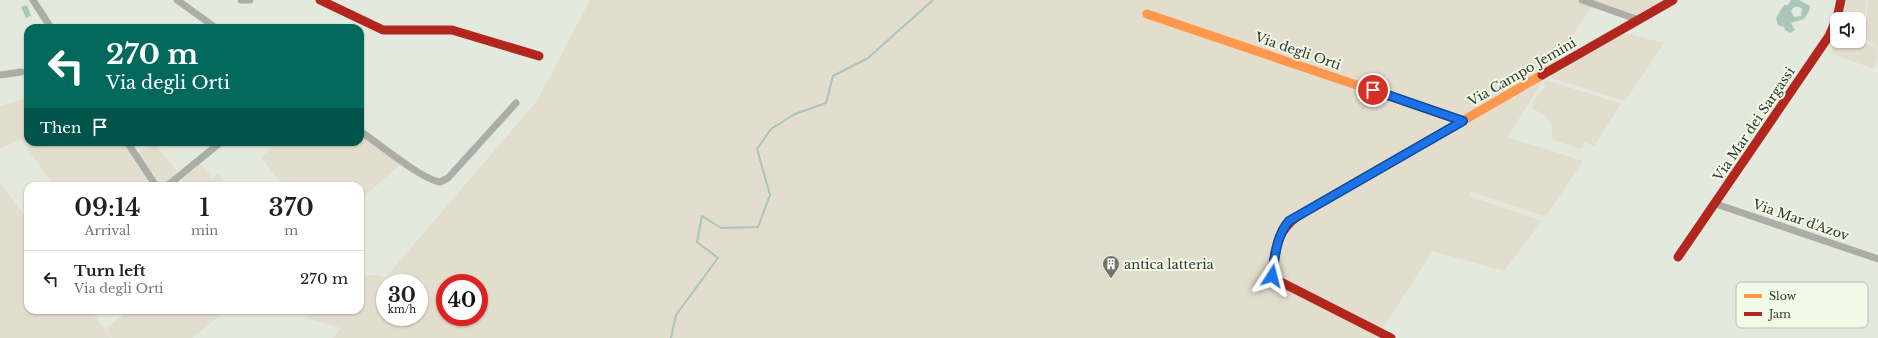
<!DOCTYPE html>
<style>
:root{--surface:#fff;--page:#f6f6f6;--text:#202124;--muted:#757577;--line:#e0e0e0}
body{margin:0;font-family:"Libre Baskerville",serif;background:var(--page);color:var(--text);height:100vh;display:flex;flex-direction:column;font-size:15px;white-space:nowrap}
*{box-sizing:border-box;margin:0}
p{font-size:13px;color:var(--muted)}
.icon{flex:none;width:22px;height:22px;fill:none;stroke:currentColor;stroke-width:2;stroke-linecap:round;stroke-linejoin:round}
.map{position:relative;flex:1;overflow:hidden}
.details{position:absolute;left:24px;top:182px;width:340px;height:132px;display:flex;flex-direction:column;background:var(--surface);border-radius:12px;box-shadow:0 1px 3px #0004}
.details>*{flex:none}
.top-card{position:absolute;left:24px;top:24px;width:340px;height:122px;border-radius:12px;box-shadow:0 1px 3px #0004;background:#00695c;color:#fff;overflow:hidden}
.fabs{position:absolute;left:1830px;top:12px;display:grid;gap:8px}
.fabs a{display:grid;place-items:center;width:36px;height:36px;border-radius:8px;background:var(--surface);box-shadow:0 1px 3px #0004;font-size:20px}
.speed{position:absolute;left:376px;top:274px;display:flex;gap:8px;font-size:20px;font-weight:700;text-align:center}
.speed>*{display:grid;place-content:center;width:52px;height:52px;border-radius:50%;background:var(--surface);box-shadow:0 1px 3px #0004;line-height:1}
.speed small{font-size:10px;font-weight:400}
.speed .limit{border:6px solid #d22;background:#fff;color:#111}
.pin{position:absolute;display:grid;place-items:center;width:34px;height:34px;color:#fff;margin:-17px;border:2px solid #fff;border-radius:50%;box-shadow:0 1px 4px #0007}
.me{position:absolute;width:44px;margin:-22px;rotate:9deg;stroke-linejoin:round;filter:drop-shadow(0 0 3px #0008)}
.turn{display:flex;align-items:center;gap:14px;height:84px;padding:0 16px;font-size:18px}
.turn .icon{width:52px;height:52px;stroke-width:2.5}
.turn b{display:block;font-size:28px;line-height:34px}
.then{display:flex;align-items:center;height:38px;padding:0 16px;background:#0003;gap:8px;font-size:15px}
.eta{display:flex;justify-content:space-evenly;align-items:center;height:68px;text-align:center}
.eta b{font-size:24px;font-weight:600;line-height:28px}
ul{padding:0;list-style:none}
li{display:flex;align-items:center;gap:12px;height:56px;padding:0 16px;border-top:1px solid var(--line)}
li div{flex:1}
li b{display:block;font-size:15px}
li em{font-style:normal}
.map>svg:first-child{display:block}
.green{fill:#e2ddcc;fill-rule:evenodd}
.water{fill:#a9c7ba;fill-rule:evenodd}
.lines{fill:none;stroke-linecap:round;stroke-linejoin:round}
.stream{stroke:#a9c7ba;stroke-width:2}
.street{stroke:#acada7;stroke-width:7}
.slow{stroke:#ff974d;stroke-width:9}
.jam{stroke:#b3261e;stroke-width:9}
.route-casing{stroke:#114b97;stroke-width:10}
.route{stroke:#1a73e8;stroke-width:7}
.labels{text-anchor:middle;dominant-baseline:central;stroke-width:4;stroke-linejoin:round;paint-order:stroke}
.street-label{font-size:13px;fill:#33362f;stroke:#f1fae7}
.poi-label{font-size:13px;fill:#33362f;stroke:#f1fae7;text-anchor:start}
.key{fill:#f1fae7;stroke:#b8bfb0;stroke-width:1}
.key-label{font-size:11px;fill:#33362f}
</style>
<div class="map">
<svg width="1878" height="338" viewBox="0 0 1878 338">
<rect width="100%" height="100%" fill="#e4e9de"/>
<g class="green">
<path d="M 590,0 L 1662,0 L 1636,15 L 1595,1 L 1507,137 L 1583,161 L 1546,216 L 1471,192 L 1469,196 L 1542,221 L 1504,271 L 1433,251 L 1376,338 L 333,338 L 341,328 L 306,318 L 315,310 L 360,310 L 360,276 L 375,275 L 385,278 L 537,101 ZM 385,283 L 419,283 L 419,317 L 385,317 ZM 445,283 L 479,283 L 479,317 L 445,317 Z"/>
<polygon points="1847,0 1867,0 1864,22 1859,33 1859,19 1843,19"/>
<polygon points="1868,0 1878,0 1878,49 1876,45 1860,37 1866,24"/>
<polygon points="1625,33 1664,43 1625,101 1549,77"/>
<path d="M 1859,39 L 1867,44 L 1876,46 C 1878,55 1878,61 1874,69 L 1830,53 L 1837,41 L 1859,41 Z"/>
<path d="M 1546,80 L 1621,104 L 1594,146 L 1585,142 L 1582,148 L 1578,148 L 1551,139 L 1553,127 L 1546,116 L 1532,108 C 1533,99 1538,93 1545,89 L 1544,83 Z"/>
<polygon points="28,97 28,142 138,142 131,156 150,186 52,186 52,182 20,139 0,149 0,106"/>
<polygon points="360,133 402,163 360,200 360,186 283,186 261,157 279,142 360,142"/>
<polygon points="154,142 178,173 162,186 159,186 139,156 143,148 145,149"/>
<polygon points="200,164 212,178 218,174 226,184 224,186 186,186 181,180"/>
<polygon points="0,182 28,221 28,310 91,310 111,338 0,338"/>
<polygon points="126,310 226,310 192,338 112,338 106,329 127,311"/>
</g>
<g class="water">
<path d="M 1791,0 L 1799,0 L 1810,6 L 1809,11 L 1804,19 L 1791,23 L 1795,30 L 1790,33 L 1785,30 L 1784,27 L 1778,25 L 1776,18 L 1784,5 L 1788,5 ZM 1794,7 L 1799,7 L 1802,9 L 1801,16 L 1794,17 L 1791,11 Z"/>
<polygon points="27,5 31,16 26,18 21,7"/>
</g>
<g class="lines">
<polyline class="stream" points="671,338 676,315 718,258 697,242 702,216 721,228 758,227 770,195 757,149 771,129 795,114 826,103 833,76 868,58 933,0"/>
<g class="street">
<polyline points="33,0 51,28"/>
<polyline points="177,0 216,28"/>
<polyline points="241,0 250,0"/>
<polyline points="1582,0 1639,20"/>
<polyline points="0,75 21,72"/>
<path d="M 360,131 C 378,143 421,179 440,182 L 448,178 L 516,103"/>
<polyline points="127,142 156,186"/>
<polyline points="167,186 221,142"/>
<polyline points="1716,204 1878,259"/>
</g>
<g class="slow">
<polyline points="1147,14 1463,121"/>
<polyline points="1303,213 1542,75"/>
</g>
<g class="jam">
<polyline points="320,0 383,30 452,30 539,56"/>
<polyline points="1542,75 1673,0"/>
<path d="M 1303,213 C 1279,226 1272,252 1273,278 L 1391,338"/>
<polyline points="1678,257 1829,36 1837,18 1841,0"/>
</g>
</g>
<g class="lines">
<defs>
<path id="route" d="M 1272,276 C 1275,257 1276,236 1289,221 L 1463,121 L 1373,90"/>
</defs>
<use href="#route" class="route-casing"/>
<use href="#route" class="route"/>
</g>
<defs>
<symbol id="building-pin" viewBox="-11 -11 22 30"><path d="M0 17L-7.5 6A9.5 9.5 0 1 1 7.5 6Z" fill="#71756c" stroke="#f1fae7"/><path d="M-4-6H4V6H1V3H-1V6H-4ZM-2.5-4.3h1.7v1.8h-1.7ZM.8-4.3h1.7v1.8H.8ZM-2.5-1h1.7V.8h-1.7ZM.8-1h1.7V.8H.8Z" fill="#fff"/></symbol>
</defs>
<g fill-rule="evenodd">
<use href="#building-pin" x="1101" y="254" width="20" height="27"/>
</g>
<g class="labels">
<g class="street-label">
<text transform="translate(1298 51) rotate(19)">Via degli Orti</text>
<text transform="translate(1522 72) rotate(-30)">Via Campo Jemini</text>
<text transform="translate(1754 124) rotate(-56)">Via Mar dei Sargassi</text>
<text transform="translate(1801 220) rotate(19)">Via Mar d'Azov</text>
</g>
<g class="poi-label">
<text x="1124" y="264">antica latteria</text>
</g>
</g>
<rect x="1736" y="282" width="132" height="46" rx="6" class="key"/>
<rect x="1744" y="294" width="18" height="4" fill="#ff974d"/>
<rect x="1744" y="312" width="18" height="4" fill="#b3261e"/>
<g class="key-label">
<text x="1769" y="300">Slow</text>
<text x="1769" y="318">Jam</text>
</g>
</svg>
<div class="fabs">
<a><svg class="icon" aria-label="sound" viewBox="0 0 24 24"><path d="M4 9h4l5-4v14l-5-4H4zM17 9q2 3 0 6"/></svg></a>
</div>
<div class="speed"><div>30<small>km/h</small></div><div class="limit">40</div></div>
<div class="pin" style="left:1373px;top:90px;background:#d93025"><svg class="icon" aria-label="arrive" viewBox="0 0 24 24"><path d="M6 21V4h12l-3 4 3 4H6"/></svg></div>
<svg class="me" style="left:1272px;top:276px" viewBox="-20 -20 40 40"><path d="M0-17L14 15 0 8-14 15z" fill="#1a73e8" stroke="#fff" stroke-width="4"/></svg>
<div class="top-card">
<div class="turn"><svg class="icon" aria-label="left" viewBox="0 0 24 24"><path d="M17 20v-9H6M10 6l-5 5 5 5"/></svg><div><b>270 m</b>Via degli Orti</div></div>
<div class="then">Then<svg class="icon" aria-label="arrive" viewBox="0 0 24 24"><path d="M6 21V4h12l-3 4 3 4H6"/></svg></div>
</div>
<section class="details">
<div class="eta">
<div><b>09:14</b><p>Arrival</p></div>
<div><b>1</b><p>min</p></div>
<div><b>370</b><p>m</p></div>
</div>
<ul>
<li><svg class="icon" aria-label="left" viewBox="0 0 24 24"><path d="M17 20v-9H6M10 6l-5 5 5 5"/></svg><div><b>Turn left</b><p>Via degli Orti</p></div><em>270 m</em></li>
</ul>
</section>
</div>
